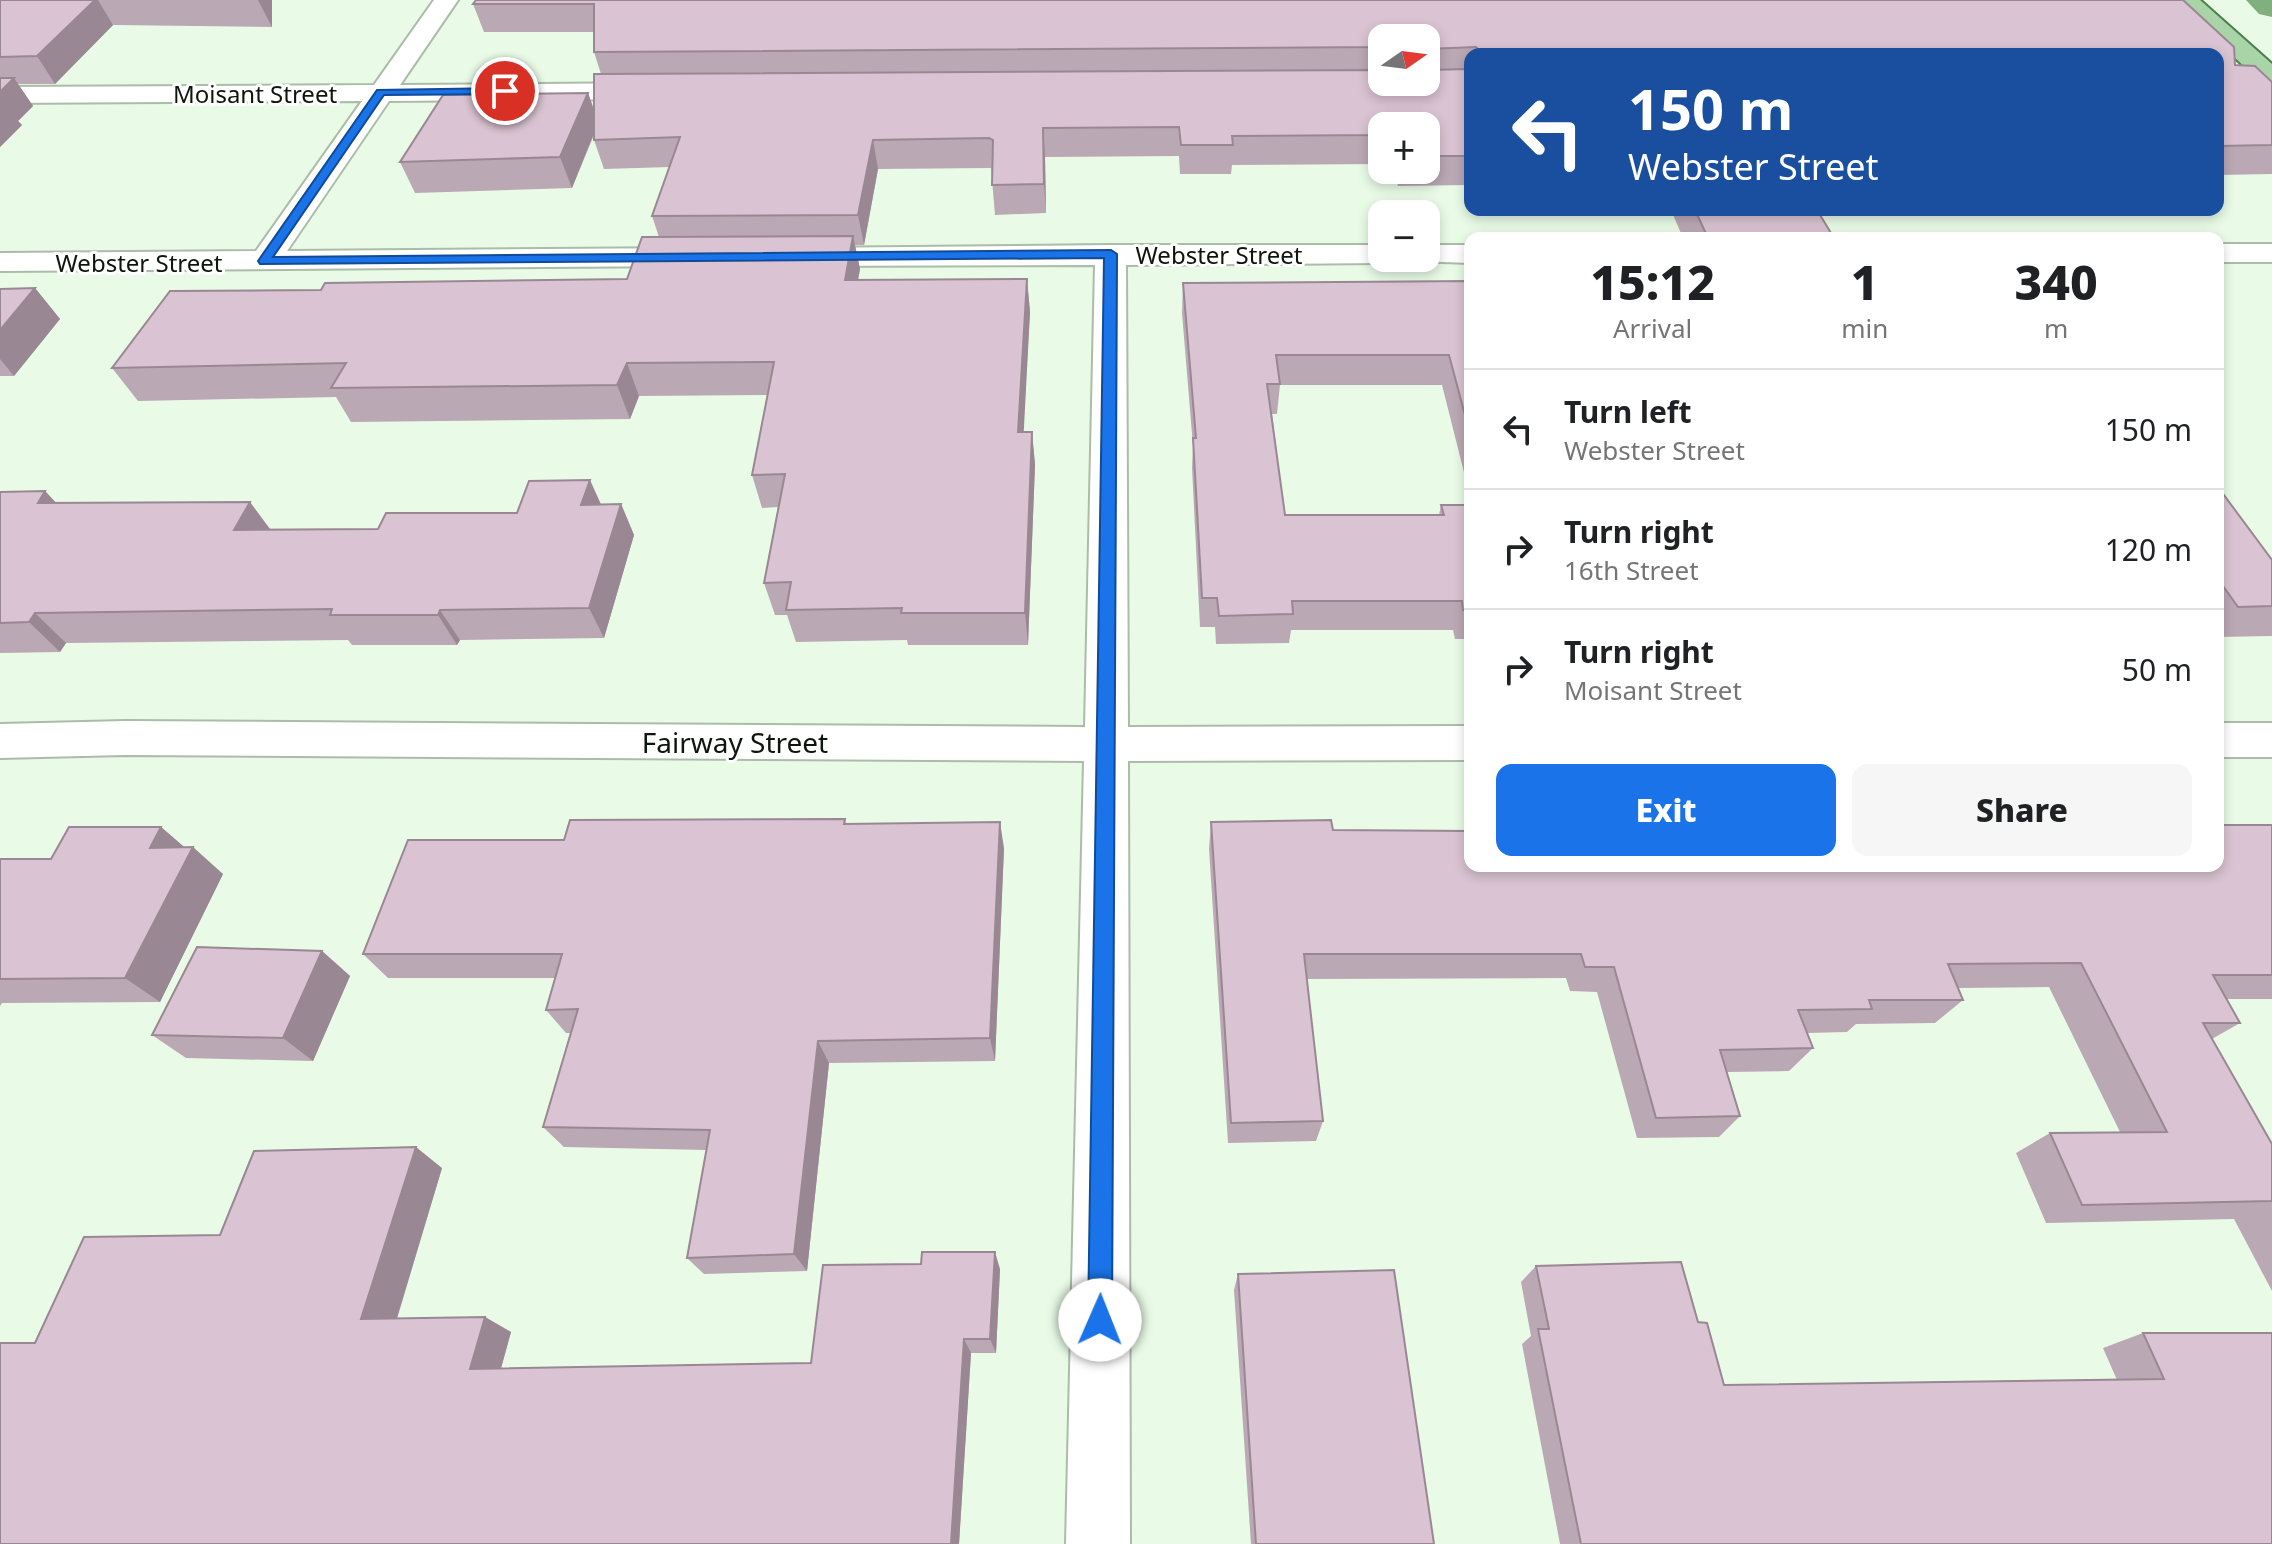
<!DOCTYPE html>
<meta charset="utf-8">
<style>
:root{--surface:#fff;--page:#f6f6f6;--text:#202124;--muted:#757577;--line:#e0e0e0;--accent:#1a73e8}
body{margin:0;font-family:"Noto Sans",sans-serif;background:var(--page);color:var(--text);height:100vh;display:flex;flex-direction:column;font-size:30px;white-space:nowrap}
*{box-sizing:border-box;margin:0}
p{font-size:26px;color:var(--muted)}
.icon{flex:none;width:44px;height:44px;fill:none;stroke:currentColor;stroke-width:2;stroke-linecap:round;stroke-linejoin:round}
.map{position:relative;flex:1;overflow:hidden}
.side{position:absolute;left:1464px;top:232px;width:760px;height:640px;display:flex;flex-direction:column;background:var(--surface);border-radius:16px;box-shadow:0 4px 12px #0003}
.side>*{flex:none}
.hud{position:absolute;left:1464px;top:48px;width:760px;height:168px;border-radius:16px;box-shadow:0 4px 12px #0003;background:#1a4fa0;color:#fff;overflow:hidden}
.needle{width:52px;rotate:76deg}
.tools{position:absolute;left:1368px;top:24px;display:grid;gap:16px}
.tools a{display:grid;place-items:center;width:72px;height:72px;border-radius:16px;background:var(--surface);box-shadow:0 4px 12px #0003;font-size:40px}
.pin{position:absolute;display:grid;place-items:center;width:68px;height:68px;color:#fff;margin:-34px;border:4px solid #fff;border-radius:50%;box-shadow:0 2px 8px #0007}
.me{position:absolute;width:88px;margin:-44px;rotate:1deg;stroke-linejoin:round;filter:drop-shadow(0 0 6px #0008)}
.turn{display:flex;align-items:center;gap:28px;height:168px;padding:0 32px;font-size:36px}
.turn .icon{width:104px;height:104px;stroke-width:2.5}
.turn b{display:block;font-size:56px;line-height:68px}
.eta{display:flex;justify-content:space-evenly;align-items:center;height:136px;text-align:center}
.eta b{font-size:48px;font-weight:800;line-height:56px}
.action{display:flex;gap:16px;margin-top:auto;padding:16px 32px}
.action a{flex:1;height:92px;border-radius:16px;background:var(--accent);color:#fff;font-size:32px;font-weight:800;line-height:92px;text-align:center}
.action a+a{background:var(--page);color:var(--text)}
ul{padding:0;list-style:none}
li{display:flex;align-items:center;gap:24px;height:120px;padding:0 32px;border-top:2px solid var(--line)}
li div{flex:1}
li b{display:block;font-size:30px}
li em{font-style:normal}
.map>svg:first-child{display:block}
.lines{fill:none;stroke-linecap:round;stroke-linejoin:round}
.canal{fill:#80b07d;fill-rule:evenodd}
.minor-casing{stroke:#abbca9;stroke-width:4}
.major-casing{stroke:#4d7f4b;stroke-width:4}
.minor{fill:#fff;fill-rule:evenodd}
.major{fill:#a9d4a7;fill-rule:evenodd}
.wall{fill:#bba8b5;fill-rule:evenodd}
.shaded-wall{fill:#998893}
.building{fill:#dac3d2;stroke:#998893;stroke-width:2}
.route{fill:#1a73e8;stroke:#114b97;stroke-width:2}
.labels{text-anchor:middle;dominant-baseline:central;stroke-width:6;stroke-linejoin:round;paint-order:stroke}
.far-street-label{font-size:24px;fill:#0e140e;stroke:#fff}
.street-label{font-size:28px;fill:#0e140e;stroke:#fff}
</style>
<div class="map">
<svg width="2272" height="1544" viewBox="0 0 2272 1544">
<rect width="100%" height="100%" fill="#e9fbe7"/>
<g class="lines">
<polygon class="canal" points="2246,0 2272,0 2272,17 2259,14"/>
<defs>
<g id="minor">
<polygon points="434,0 458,0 400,85 654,83 663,85 667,91 663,97 654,99 389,101 287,251 694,248 705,250 709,257 705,264 694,266 0,271 0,253 256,251 362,101 0,103 0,87 374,85"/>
<rect x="2218" y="244" width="54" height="18"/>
<polygon points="1111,245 1382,245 1382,258 1395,258 1382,263 1126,265 1128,727 1470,726 1470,760 1128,761 1130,1544 1066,1544 1084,761 125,755 0,758 0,724 125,721 1085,727 1095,265 798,266 787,264 783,257 787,250 798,248"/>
<polygon points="1426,245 1470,245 1470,263 1415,261 1413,258 1426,258"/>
<rect x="2218" y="723" width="54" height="34"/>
</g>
<polygon id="major" points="2173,0 2200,0 2272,64 2272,86 2263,84"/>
</defs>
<use href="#minor" class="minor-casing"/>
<use href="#major" class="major-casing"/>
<use href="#minor" class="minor"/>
<use href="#major" class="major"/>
</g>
<g class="wall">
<polygon points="0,0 272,0 272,27 113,25 55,84 18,84 33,106 18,121 22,125 0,147"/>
<path d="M 476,0 L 2183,0 L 2234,47 L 2235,65 L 2255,66 L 2272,82 L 2272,174 L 2218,175 L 2218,54 L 1470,54 L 1470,185 L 1398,186 L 1394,170 L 1426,170 L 1426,126 L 1382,126 L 1382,164 L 1232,165 L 1231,174 L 1180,174 L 1179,156 L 1045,157 L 1046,213 L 995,215 L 991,168 L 878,169 L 864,245 L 855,245 L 860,269 L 858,280 L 1027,279 L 1030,312 L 1023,432 L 1032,432 L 1035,465 L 1028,645 L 908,645 L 907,640 L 796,642 L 787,615 L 775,615 L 764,583 L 778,507 L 762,508 L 752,475 L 767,395 L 639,396 L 630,419 L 351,422 L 336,397 L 138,401 L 112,368 L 170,291 L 321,290 L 325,283 L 627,279 L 642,237 L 659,237 L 652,216 L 670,167 L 604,169 L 594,140 L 594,135 L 572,188 L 415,193 L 400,162 L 443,95 L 588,93 L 594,109 L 594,74 L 601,74 L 594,52 L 594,32 L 484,32 L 473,4 ZM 1382,38 L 1426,38 L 1426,82 L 1382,82 Z"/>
<polygon points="1592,210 1935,210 1818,211 1834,238 1683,238 1671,210 1593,211"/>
<polygon points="1470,281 1470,496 1442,385 1280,385 1277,414 1272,414 1285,515 1439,515 1441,505 1470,505 1470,639 1455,639 1453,630 1291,630 1289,643 1216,644 1215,627 1200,627 1192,468 1193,446 1182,313 1183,283"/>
<polygon points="35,288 60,319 14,376 0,376 0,289"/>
<polygon points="2218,487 2272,560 2272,636 2218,637"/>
<polygon points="45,491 56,503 271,530 378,529 517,513 601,505 621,504 634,535 604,638 460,640 457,645 352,645 348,640 66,643 60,652 0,653 0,492"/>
<polygon points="845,819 846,824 1004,848 995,1061 829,1063 807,1271 704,1274 687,1258 706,1150 564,1147 543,1127 571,1033 566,1033 546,1010 555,978 388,978 363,954 564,840"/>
<polygon points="1211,822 1333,830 2218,866 2272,825 2272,999 2227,999 2240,1023 2212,1039 2272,1144 2272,1291 2234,1219 2046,1223 2016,1153 2050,1133 2120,1132 2049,987 1958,988 1963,1000 1935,1023 1856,1024 1847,1032 1807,1033 1813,1048 1789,1071 1727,1072 1740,1116 1719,1137 1637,1138 1597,992 1570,991 1566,978 1307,979 1323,1121 1316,1141 1228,1143 1209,849"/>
<polygon points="161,827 184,847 223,874 160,1002 2,1003 0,1006 0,859 51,859"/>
<polygon points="322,951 350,976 313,1061 186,1058 152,1035"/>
<polygon points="442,1168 397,1319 485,1317 511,1332 501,1369 811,1363 1000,1269 996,1353 971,1353 959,1544 0,1544 35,1343 220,1235"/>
<polygon points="1536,1266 1698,1322 1724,1385 2117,1380 2103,1348 2143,1333 2272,1544 1560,1544 1522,1344 1531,1336 1521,1282"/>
<polygon points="1238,1274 1434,1544 1251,1544 1234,1290"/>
</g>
<g class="shaded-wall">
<polygon points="95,0 98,0 113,25 55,84 37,56"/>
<polygon points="258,0 272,0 272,27"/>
<polygon points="14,78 33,106 18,121 22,125 0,147 0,92"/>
<polygon points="588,93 598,123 572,188 560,157"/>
<polygon points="1043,128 1045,157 1046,213 1044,184"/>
<polygon points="873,140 878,169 864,245 858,215"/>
<polygon points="853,236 860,269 852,313 845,280"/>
<polygon points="1027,279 1030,312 1022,465 1018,432"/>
<polygon points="35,288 60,319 14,376 0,359 0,330"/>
<polygon points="627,363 639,396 630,419 617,385"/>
<polygon points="1032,432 1035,465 1028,645 1025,613"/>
<polygon points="590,480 604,511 581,505"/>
<polygon points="45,491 74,522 38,503"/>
<polygon points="250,502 273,533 234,530"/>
<polygon points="621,504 634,535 604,638 589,608"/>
<polygon points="440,610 460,640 457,645 438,615"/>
<polygon points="35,613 66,643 60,652 29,622"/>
<polygon points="1000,822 1004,848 995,1061 990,1038"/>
<polygon points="161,827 190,852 193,847 223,874 160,1002 125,978 150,848"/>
<polygon points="322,951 350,976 313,1061 283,1038"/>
<polygon points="818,1041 829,1063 807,1271 794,1254"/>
<polygon points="416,1147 442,1168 392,1334 361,1319"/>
<polygon points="995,1252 1000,1269 996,1353 990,1339"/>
<polygon points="485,1317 511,1332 497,1382 470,1369"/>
<polygon points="964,1339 971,1353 959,1544 951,1544"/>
</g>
<g class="building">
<polygon points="0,0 95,0 37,56 0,57"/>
<polygon points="476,0 2183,0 2234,47 2235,65 2255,66 2272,82 2272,145 2218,146 2218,54 1479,54 1479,50 1476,47 1426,49 1426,38 1382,38 1382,47 594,52 594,4 473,4"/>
<polygon points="1470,69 1470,156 1426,156 1426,126 1382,126 1382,135 1232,136 1233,145 1181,145 1179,127 1043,128 1044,184 992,185 993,140 989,138 873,140 858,215 652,216 680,137 594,140 594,74 1382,70 1382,82 1426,82 1426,70"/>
<polygon points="0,78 14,78 0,92"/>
<polygon points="588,93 560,157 400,162 443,95"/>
<polygon points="1695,210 1817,210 1834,238 1708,238"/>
<polygon points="853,236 845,280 1027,279 1018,432 1032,432 1025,613 901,613 902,608 786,610 791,582 764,583 785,474 752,475 774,362 627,363 617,385 331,388 346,363 112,368 170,291 321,290 325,283 627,279 642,237"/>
<polygon points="1470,281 1470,434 1449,355 1276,355 1280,384 1267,384 1285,515 1444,515 1441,505 1470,505 1470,610 1463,610 1462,601 1292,601 1293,614 1219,616 1217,598 1202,598 1193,438 1196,438 1183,283"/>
<polygon points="35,288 0,330 0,289"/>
<polygon points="590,480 581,505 621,504 589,608 440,610 438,615 330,615 332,609 35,613 29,622 0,623 0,492 45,491 38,503 250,502 234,530 378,529 386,513 517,513 529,481"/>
<polygon points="2218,487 2272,560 2272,606 2238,607 2223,586 2218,586"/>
<polygon points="845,819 844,824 1000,822 990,1038 818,1041 794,1254 687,1258 710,1130 543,1127 578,1009 546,1010 562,954 363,954 408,840 564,840 570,820"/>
<polygon points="1331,820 1333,830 1470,831 1470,866 2218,866 2218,825 2272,825 2272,975 2213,975 2240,1023 2203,1023 2272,1144 2272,1201 2082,1205 2050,1133 2167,1132 2081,963 1948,964 1963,1000 1869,1000 1872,1009 1798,1010 1813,1048 1720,1050 1740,1116 1656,1118 1614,967 1585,967 1581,954 1304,954 1323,1121 1231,1123 1211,822"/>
<polygon points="69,827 161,827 150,848 193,847 125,978 0,979 0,859 51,859"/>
<polygon points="197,947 322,951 283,1038 152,1035"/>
<polygon points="416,1147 361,1319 485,1317 470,1369 811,1363 823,1265 921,1264 922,1252 995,1252 990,1339 964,1339 951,1544 0,1544 0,1343 35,1343 84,1237 220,1235 254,1151"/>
<polygon points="1681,1262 1698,1322 1707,1323 1724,1385 2164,1379 2143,1333 2272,1333 2272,1544 1581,1544 1538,1329 1549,1329 1536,1266"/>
<polygon points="1394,1270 1434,1544 1256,1544 1238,1274"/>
</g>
<polygon class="route" points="505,88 511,91 509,94 384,95 273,257 1111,250 1117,254 1112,1320 1109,1329 1100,1332 1092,1329 1088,1320 1104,258 260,264 258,261 377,90"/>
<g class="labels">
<g class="far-street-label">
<text x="255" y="93">Moisant Street</text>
<text x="1219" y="254">Webster Street</text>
<text x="139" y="262">Webster Street</text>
</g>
<g class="street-label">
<text x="735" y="742">Fairway Street</text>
</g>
</g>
</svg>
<div class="tools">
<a><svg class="needle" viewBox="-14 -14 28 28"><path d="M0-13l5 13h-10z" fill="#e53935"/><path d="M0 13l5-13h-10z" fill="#757577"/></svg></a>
<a>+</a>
<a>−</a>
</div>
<div class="pin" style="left:505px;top:91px;background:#d93025"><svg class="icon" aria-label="arrive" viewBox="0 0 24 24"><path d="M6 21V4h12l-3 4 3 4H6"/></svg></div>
<svg class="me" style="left:1100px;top:1320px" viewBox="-20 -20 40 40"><circle r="19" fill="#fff"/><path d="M0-13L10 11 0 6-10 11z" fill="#1a73e8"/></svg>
<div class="hud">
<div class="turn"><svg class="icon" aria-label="left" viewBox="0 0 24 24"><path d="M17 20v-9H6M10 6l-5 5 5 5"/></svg><div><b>150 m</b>Webster Street</div></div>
</div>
<section class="side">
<div class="eta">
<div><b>15:12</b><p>Arrival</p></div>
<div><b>1</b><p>min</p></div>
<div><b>340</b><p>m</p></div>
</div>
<ul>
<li><svg class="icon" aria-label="left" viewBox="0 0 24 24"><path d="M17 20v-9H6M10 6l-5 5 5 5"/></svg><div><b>Turn left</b><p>Webster Street</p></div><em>150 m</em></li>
<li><svg class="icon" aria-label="right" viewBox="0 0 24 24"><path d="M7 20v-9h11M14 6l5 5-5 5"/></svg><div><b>Turn right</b><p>16th Street</p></div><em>120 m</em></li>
<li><svg class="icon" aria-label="right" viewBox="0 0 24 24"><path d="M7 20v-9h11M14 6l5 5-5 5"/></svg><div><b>Turn right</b><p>Moisant Street</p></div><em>50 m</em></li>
</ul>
<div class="action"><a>Exit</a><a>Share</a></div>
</section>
</div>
